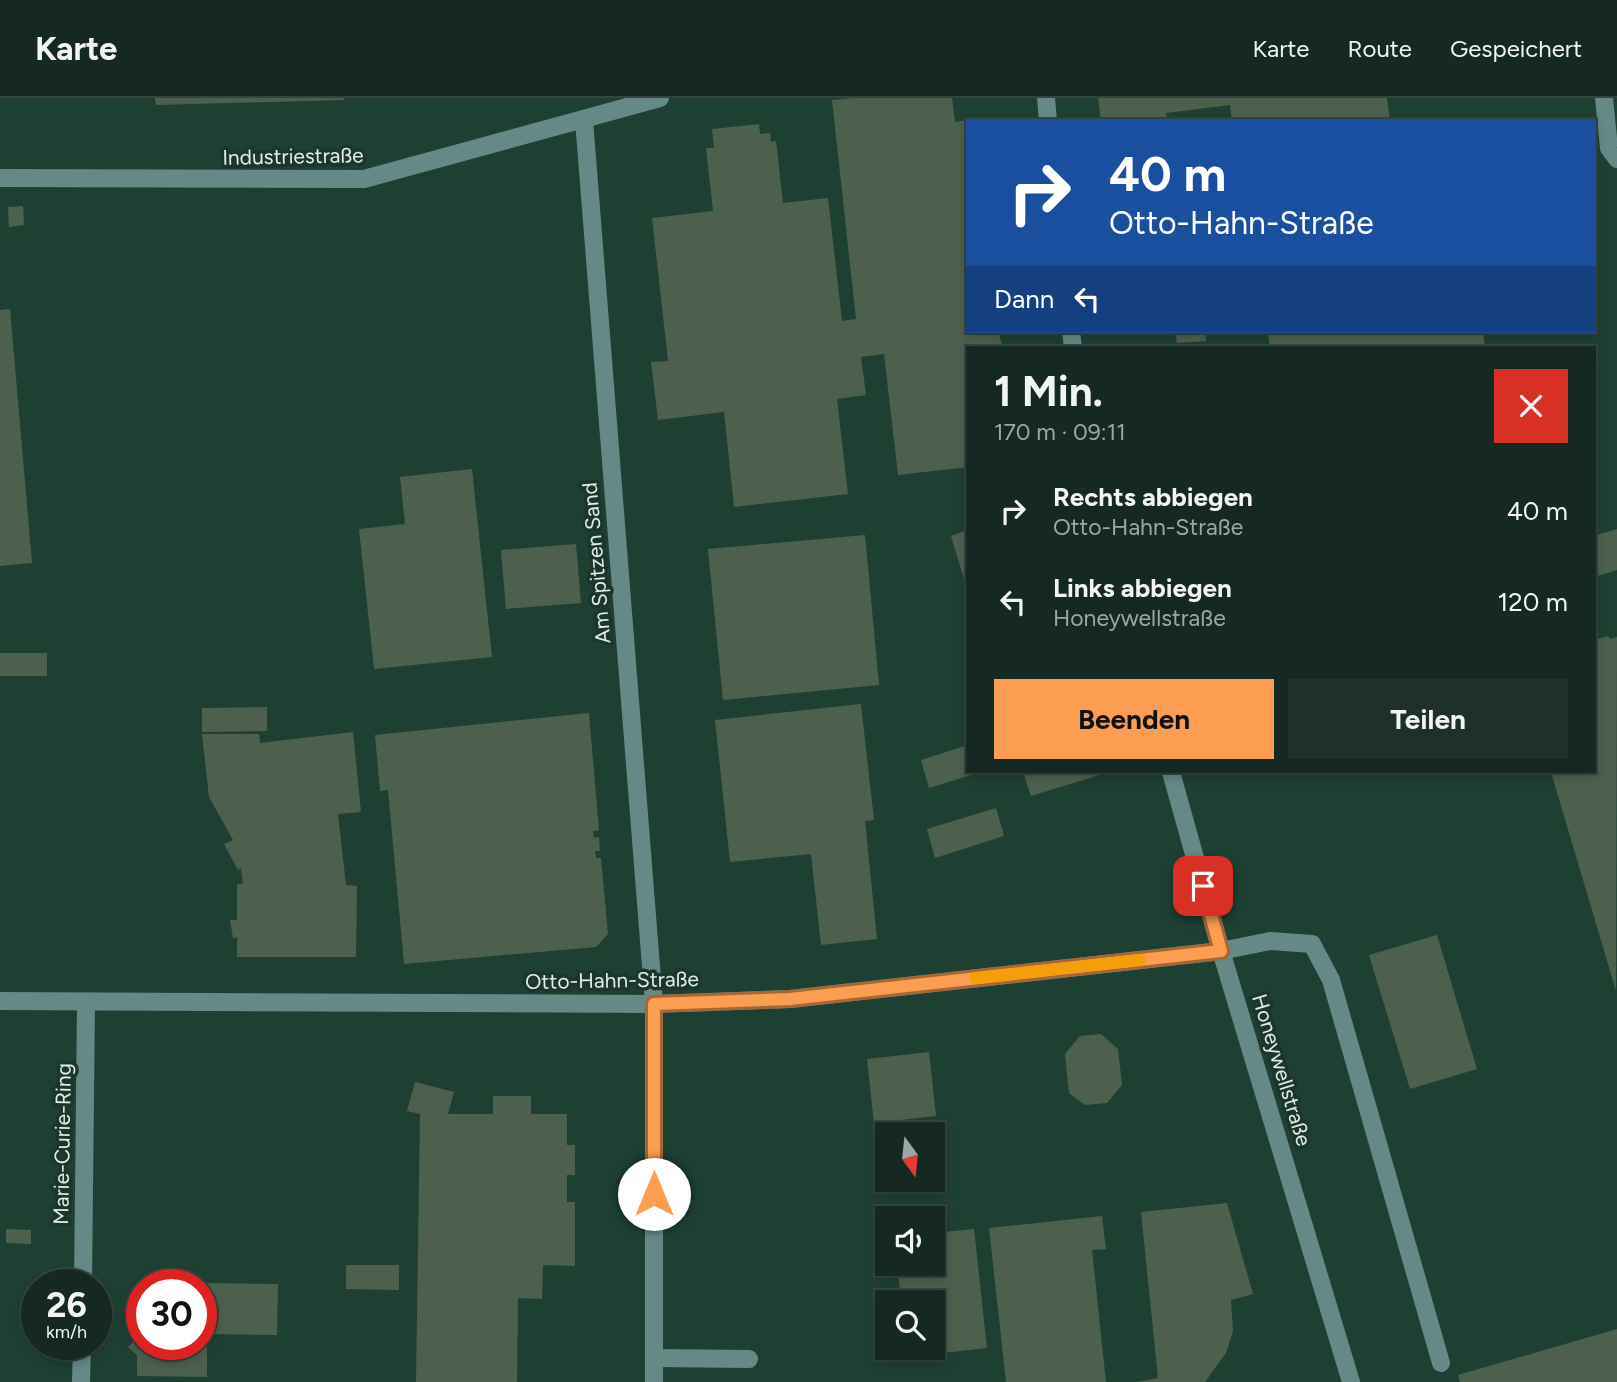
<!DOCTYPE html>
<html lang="de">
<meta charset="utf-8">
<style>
:root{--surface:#162822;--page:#1f302a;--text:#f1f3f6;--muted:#9ea6a5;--line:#354440;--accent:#fc9e52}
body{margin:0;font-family:Figtree,sans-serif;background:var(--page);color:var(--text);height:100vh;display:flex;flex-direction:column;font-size:26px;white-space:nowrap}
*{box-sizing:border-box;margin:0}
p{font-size:23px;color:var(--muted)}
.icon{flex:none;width:38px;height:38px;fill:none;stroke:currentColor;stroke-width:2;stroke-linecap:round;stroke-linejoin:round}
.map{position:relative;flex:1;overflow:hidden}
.side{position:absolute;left:966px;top:248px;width:630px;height:427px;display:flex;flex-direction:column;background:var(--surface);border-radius:0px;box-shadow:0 4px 10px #0003,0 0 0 2px var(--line)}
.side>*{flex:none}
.top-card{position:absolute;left:966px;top:21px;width:630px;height:214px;border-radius:0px;box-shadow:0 4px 10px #0003,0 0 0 2px var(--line);background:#1a4fa0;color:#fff;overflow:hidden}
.needle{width:46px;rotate:165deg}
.buttons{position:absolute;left:875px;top:1024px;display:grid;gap:14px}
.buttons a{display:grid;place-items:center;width:70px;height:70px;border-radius:0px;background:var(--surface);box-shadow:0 4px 10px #0003,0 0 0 2px var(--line);font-size:35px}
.speed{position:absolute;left:21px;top:1171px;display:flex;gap:14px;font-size:35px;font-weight:700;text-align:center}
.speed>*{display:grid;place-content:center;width:91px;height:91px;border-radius:50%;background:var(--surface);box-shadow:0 4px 10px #0003,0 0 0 2px var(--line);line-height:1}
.speed small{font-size:18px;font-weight:400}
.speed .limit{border:10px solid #d22;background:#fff;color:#111}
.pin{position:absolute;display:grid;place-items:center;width:60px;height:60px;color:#fff;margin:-30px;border-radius:14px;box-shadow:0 4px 10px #0006}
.me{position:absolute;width:77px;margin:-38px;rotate:0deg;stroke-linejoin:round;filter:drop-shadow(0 0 5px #0008)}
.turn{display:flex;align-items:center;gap:24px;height:147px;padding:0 28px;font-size:32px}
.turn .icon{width:91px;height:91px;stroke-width:2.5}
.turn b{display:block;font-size:49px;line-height:60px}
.then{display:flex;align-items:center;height:66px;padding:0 28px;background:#0003;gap:14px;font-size:26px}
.round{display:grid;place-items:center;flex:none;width:74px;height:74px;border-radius:0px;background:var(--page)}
.head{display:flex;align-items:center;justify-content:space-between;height:119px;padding:0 28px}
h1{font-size:42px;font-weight:700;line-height:52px}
.button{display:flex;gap:14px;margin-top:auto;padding:14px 28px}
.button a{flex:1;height:80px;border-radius:0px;background:var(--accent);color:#111;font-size:28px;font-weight:700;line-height:80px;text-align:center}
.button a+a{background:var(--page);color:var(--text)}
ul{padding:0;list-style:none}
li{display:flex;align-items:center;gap:21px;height:91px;padding:0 28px}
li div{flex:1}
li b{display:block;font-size:26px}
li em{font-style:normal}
header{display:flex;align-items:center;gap:42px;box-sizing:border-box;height:98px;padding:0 35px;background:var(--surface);border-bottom:2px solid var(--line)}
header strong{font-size:33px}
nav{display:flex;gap:38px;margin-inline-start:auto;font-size:24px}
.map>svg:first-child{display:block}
.built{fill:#1e4033;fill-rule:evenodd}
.building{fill:#4d604e}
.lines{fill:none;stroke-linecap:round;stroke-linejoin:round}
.minor{stroke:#648986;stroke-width:18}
.route-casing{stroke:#a46735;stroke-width:18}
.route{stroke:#fc9e52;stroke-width:12}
.slow{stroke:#f59e0b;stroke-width:12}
.labels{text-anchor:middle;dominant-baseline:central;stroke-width:7;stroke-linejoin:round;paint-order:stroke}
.street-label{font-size:21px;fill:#deeee7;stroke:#1d362d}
</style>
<header>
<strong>Karte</strong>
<nav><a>Karte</a><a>Route</a><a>Gespeichert</a></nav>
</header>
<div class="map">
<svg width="1617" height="1284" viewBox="0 0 1617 1284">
<rect width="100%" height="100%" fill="#1d362d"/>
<path class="built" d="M 0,0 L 1617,0 L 1617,1284 L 0,1284 ZM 968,23 L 1594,23 L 1594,233 L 968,233 ZM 968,250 L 1594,250 L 1594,674 L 968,674 ZM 887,1036 L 933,1036 L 933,1082 L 887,1082 ZM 887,1120 L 933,1120 L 933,1166 L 887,1166 ZM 37,1186 L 96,1186 L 96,1246 L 37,1246 ZM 142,1186 L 201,1186 L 201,1246 L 142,1246 ZM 887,1204 L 933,1204 L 933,1250 L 887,1250 Z"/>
<g class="building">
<polygon points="155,0 344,0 344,2 156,7"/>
<polygon points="854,0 952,0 955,24 968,22 968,233 998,233 1003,250 968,250 968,369 898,377 884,256 861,259 866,297 837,301 848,396 734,409 724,314 658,322 651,264 668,263 652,120 713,113 706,50 714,50 712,31 759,26 760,36 770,35 771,44 776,43 783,105 828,100 842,223 856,221 832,2"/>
<polygon points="1098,0 1387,0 1390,23 1232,23 1230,7 1166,15 1167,23 1101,23"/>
<polygon points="23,108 24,127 9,129 8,109"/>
<polygon points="10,211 32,465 0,468 0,212"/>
<polygon points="1175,233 1205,233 1206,243 1177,245"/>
<polygon points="1268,233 1483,233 1485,250 1270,250"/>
<polygon points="472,371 492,559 374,571 359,431 405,426 400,379"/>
<polygon points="1617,431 1617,472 1594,479 1594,438"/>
<polygon points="968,432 968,491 967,491 951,438"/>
<polygon points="865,437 879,587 723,602 708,451"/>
<polygon points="576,446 581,505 506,511 501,452"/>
<polygon points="1608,538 1610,541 1617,539 1616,893 1551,674 1594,674 1594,542"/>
<rect x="0" y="555" width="47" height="23"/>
<polygon points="861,606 874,722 865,723 877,841 821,847 811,756 730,764 715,622"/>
<polygon points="267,609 267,633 202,634 202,610"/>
<polygon points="589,615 599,732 593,733 594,740 599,739 600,753 595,753 596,760 601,760 608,836 596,849 404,866 388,692 380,693 375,637"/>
<polygon points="353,634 361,714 338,716 346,787 357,788 356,859 237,859 237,839 233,840 230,822 237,822 237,786 243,786 241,770 238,772 224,746 233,742 209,699 202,636 259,636 260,645"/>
<polygon points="968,647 968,674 981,674 929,690 921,662"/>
<polygon points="1023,674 1109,674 1031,698"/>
<polygon points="996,710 1004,738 935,760 927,731"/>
<polygon points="1437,837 1477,971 1410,991 1369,857"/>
<polygon points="1101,936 1118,951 1122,987 1107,1005 1085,1007 1069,995 1065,956 1080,938"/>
<polygon points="929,954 936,1018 874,1025 867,961"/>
<polygon points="415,984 454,994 448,1016 493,1016 493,998 531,998 531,1016 567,1016 567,1047 575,1047 575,1077 567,1077 567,1104 575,1104 575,1168 543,1167 542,1201 518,1200 517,1284 416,1284 420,1016 407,1013"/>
<polygon points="1227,1105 1253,1196 1231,1202 1233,1233 1226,1255 1205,1284 1136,1284 1158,1280 1141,1114"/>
<polygon points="1102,1118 1106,1151 1092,1152 1106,1284 1006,1284 989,1130"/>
<polygon points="6,1131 31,1132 31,1146 6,1145"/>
<polygon points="974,1131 987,1250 916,1258 915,1250 933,1250 933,1204 910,1204 910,1199 901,1200 897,1166 933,1166 933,1135"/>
<polygon points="346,1167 399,1167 399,1192 346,1191"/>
<polygon points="138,1184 142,1184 142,1246 201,1246 201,1185 278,1186 277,1237 207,1236 207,1279 137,1278 137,1257 128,1249 141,1236 129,1222 137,1214"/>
<polygon points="1617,1231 1617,1284 1460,1284 1458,1277"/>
</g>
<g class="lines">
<g class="minor">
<polyline points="1046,0 1048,23"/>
<polyline points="1604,0 1609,50 1617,61"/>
<polyline points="584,22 654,906 654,1284"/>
<polyline points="0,80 364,81 660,0"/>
<polyline points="1071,233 1073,250"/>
<polyline points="1171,674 1221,853 1351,1284"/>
<polyline points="0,903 654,906 790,901 1221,853 1270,843 1312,846 1331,882 1441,1265"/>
<polyline points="83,1186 86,905"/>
<polyline points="654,1260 749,1261"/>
<polyline points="81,1284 82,1246"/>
</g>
</g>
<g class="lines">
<defs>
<polyline id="route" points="654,1096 654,906 790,901 1221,853 1203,788"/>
</defs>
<use href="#route" class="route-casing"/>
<use href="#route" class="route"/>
<polyline class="slow" points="975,880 1140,862"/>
</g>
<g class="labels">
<g class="street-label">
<text transform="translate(293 58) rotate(-1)">Industriestraße</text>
<text transform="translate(596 465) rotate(-95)">Am Spitzen Sand</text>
<text transform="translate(612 882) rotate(-1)">Otto-Hahn-Straße</text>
<text transform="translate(1282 972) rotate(73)">Honeywellstraße</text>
<text transform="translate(62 1046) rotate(-89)">Marie-Curie-Ring</text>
</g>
</g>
</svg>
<div class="buttons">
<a><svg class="needle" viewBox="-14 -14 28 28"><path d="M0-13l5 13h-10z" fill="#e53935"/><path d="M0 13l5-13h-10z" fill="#9ea6a5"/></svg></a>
<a><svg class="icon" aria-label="sound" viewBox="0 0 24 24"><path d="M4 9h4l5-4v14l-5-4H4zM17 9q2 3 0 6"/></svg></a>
<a><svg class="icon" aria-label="search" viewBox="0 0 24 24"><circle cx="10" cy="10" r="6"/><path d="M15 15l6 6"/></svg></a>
</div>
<div class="speed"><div>26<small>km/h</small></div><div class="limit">30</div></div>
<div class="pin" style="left:1203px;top:788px;background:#d93025"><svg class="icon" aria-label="arrive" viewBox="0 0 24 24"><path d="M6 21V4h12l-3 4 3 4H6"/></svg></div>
<svg class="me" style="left:654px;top:1096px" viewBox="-20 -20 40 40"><circle r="19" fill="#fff"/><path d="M0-13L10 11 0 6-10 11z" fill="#fc9e52"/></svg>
<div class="top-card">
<div class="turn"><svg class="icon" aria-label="right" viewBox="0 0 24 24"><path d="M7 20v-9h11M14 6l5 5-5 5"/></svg><div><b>40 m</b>Otto-Hahn-Straße</div></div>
<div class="then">Dann<svg class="icon" aria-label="left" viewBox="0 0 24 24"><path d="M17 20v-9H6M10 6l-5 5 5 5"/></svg></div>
</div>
<section class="side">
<div class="head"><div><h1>1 Min.</h1><p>170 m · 09:11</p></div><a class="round" style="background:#d93025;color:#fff"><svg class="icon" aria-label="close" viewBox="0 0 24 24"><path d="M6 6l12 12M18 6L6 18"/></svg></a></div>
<ul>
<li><svg class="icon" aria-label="right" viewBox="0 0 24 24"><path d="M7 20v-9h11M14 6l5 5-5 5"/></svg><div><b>Rechts abbiegen</b><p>Otto-Hahn-Straße</p></div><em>40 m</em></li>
<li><svg class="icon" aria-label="left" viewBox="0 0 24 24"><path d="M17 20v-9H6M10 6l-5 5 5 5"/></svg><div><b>Links abbiegen</b><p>Honeywellstraße</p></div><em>120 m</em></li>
</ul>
<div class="button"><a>Beenden</a><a>Teilen</a></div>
</section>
</div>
